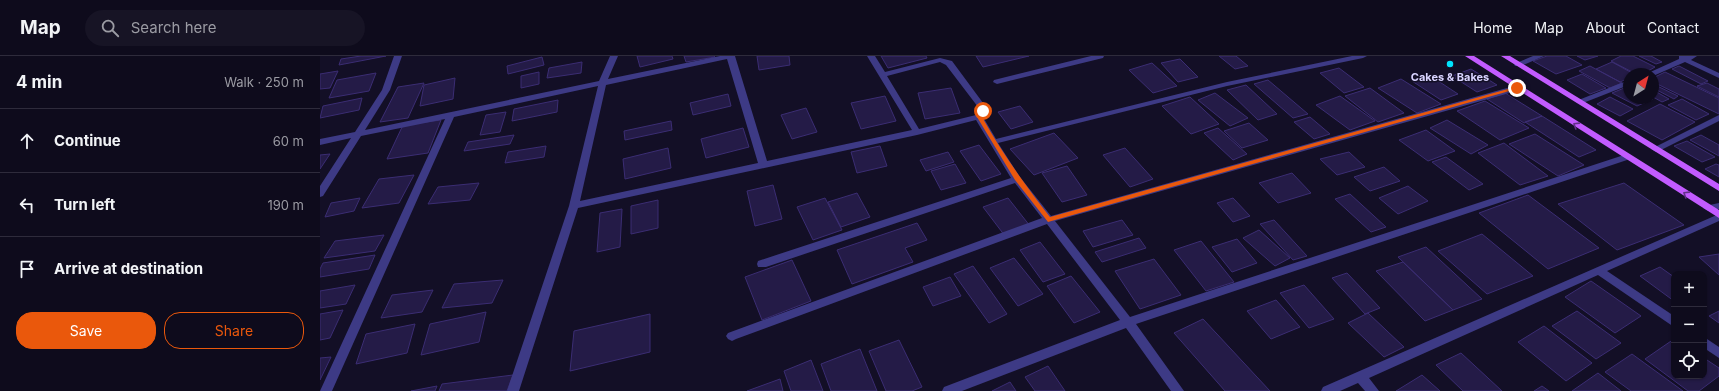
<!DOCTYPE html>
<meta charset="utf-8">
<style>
:root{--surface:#0e0b1c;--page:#171425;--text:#f1f3f6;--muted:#9b9ba3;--line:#2e2b3b;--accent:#ea580c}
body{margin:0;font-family:Inter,sans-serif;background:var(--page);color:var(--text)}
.controls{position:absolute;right:12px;bottom:12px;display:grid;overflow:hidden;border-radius:8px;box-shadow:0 1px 3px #0004}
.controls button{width:36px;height:36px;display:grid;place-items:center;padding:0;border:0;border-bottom:1px solid var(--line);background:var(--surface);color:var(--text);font:20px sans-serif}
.compass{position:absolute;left:1303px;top:12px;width:36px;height:36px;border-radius:50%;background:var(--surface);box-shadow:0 1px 3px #0004;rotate:36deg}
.stop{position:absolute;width:12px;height:12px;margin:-9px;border:3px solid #ea580c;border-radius:50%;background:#fff}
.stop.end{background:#ea580c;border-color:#fff;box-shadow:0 1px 4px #0008}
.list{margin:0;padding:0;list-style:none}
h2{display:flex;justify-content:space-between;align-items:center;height:52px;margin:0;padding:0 16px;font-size:17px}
h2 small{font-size:13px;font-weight:400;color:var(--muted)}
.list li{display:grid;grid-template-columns:26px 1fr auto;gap:12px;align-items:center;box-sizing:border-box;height:64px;padding:0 16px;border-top:1px solid var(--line)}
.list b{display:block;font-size:15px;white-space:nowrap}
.list em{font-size:13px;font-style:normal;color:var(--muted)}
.actions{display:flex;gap:8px;padding:12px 16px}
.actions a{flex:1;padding:9px 0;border:1px solid var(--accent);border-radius:16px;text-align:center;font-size:14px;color:var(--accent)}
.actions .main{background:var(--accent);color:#fff}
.icon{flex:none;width:22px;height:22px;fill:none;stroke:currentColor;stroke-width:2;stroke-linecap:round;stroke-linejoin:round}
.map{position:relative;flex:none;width:1399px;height:335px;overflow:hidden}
header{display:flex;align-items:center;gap:24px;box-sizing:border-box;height:56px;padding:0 20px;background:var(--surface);border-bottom:1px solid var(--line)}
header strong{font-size:19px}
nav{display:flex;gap:22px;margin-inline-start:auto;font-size:14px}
.search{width:280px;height:36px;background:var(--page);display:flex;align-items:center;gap:10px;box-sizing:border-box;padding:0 14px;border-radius:22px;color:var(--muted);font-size:15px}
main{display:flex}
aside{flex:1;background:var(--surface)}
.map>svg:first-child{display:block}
.building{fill:#241b47;stroke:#3b2d73}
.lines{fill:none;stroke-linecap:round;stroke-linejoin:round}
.minor{fill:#3d3a85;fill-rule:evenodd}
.major{fill:#c25bff;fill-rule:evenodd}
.oneway{stroke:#623188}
.route{fill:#ea580c}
.poi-dot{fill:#00e5ff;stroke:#130f26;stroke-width:1.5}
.labels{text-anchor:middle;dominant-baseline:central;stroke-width:3;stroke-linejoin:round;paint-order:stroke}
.far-poi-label{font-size:11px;font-weight:bold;fill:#d9d4ff;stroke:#130f26}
</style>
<header>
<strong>Map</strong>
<div class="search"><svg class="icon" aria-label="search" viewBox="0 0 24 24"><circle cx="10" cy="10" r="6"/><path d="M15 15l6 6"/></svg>Search here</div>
<nav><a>Home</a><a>Map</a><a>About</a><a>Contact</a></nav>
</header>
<main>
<aside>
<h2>4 min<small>Walk · 250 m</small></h2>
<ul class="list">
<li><svg class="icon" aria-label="ahead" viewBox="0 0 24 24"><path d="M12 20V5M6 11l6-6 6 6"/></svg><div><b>Continue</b></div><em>60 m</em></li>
<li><svg class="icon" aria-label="left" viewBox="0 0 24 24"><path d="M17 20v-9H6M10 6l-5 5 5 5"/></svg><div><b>Turn left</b></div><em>190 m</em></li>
<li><svg class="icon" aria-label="arrive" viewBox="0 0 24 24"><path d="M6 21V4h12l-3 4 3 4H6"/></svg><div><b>Arrive at destination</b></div></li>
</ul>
<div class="actions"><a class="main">Save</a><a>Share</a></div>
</aside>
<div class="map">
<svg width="1399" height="335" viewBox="0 0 1399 335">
<rect width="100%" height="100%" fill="#130f26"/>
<!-- building -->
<path class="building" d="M41 0H66L19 9 21 3Z
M317 0H352L353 3 320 11Z
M364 0H394L395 1 366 6Z
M437 0H469L470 9 439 14Z
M561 0H606L607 2 568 12Z
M656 0H709L663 11Z
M899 0H916L928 10 915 13Z
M1227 0H1246L1262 9 1236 18 1213 5Z
M1257 0H1278L1265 4Z
M1301 0H1313L1335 11 1323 18H1316L1291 5Z
M1319 0H1331L1342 6 1336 8Z
M222 1 224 9 188 18 187 10Z
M860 3 878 21 858 26 841 7Z
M262 6 261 17 227 22 229 12Z
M1292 6 1314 18H1309V22L1300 26 1276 13Z
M832 7 857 30 833 37 809 14Z
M1270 10 1302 27 1290 32 1259 15Z
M1359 10 1388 25 1381 28 1352 13Z
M1019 12 1044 31 1024 37 1000 17Z
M1151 13 1177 29 1157 36 1132 20Z
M18 15 10 32 0 33V18Z
M219 16V28L201 32V20Z
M1345 16 1399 42V58L1333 26V22Z
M56 17 49 35 9 42 17 24Z
M1262 18 1286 32 1270 38 1247 24Z
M1109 19 1138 38 1121 44 1092 25Z
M135 22 133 43 100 50 104 29Z
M1081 23 1121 48 1097 57 1058 32Z
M948 24 988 58 973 62 934 28Z
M104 27 88 62 60 66 78 31Z
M1387 27 1399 33V41L1377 30Z
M1333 28 1358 40 1354 43 1333 32Z
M926 29 957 58 938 64 907 34Z
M1309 30V42L1333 43 1317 50 1292 37Z
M631 32 640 57 605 63 598 37Z
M1050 32 1084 57 1058 66 1025 40Z
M1333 34 1349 43 1342 46 1333 41Z
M895 37 928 62 910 70 878 44Z
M1185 37 1222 60 1204 67 1167 43Z
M408 38 411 50 373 59 370 47Z
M565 40 576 65 541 73 531 47Z
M1020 40 1055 65 1030 74 996 49Z
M870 41 899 68 871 78 842 50Z
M1290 41 1313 53 1300 60 1277 48Z
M42 42 39 54 0 62 3 50Z
M1362 43 1389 58 1376 64 1348 49Z
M238 44 237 56 192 65 194 53Z
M1165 45 1209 72 1180 84 1137 55Z
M1340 48 1375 66 1342 84 1307 65Z
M700 50 713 66 691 73 678 56Z
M486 52 497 76 472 83 461 59Z
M186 56 180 76 160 79 166 59Z
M1222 60 1276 94 1259 101 1205 66Z
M990 61 1010 78 994 83 974 66Z
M121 64 108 97 67 103 83 69Z
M1127 64 1168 89 1151 98 1110 72Z
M351 65 352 74 305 84 304 75Z
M929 67 948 84 922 92 904 75Z
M423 72 429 91 386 102 381 83Z
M898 72 927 98 913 104 884 77Z
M1106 74 1135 95 1108 105 1079 84Z
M734 77 758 102 714 119 690 93Z
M1215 78 1264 109 1238 120 1189 88Z
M194 79 190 88 144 95 148 86Z
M1381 79 1399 89V100L1370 84Z
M1367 85 1395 101 1382 106 1354 90Z
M1184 87 1228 120 1200 129 1158 97Z
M659 89 681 118 661 125 640 95Z
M226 90 224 101 185 107 188 96Z
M560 90 567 110 537 117 531 96Z
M348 92 351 112 305 123 303 103Z
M805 92 833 123 810 131 783 99Z
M628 96 634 106 606 115 600 104Z
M1029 96 1045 111 1017 119 1000 103Z
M10 98 0 113V99Z
M1126 101 1163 128 1149 134 1112 106Z
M635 108 646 127 621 134 611 115Z
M1396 108 1399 109V121L1385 113Z
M747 110 767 139 742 146 722 117Z
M1064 111 1080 125 1050 135 1034 121Z
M972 117 991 137 958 147 939 127Z
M94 119 79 147 42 152 59 123Z
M159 127 150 144 108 148 118 131Z
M1304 127 1364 169 1297 194 1238 148Z
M453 129 462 163 435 170 427 135Z
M1088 130 1108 145 1078 158 1059 142Z
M537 137 550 161 521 171 508 146Z
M1030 138 1066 171 1051 176 1015 143Z
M1208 139 1279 192 1228 213 1159 157Z
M40 142 34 155 5 161 11 147Z
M505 142 522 174 493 184 477 151Z
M688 142 710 170 685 180 663 151Z
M913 142 930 160 913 166 897 147Z
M338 144V172L311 178V150Z
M302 153 300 191 277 196 280 157Z
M802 164 813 179 773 191 763 175Z
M954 164 987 200 973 204 940 168Z
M597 167 607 184 585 192 593 206 532 228 517 194Z
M939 174 970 202 955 210 923 182Z
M1162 178 1213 220 1167 238 1118 195Z
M64 179 55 195 4 202 15 185Z
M819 182 826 192 782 206 775 196Z
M917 183 937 207 912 216 892 191Z
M881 185 914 226 886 235 854 194Z
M720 186 745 218 723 226 700 194Z
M1106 191 1162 243 1133 254 1078 201Z
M1399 198V219L1379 201Z
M55 199 49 213 0 221V213L3 207Z
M694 202 723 238 698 250 670 212Z
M834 203 861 239 820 253 795 215Z
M472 204 491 245 442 264 425 221Z
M1083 206 1133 254 1105 265 1056 215Z
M653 210 687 258 669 267 634 218Z
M1340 211 1354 221V245L1320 220Z
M1027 217 1060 252 1045 258 1012 222Z
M751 220 780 256 754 267 727 230Z
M630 221 641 240 613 250 603 231Z
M183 224 172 247 122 252 134 228Z
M1271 225 1321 260 1295 277 1245 241Z
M35 229 26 248 0 252V235Z
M984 229 1014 263 989 272 960 237Z
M113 234 102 256 61 262 72 239Z
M956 244 980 271 951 283 927 255Z
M23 254 10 282 0 284V258Z
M1257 255 1301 287 1276 303 1232 270Z
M1399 255V267L1389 260Z
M166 256 159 286 101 299 110 268Z
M1048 257 1084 291 1064 301 1028 267Z
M330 258V296L250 315 254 275Z
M883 263 950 335H905L854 277Z
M95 268 87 297 36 308 46 278Z
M1224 270 1272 307 1246 325 1198 286Z
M1354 283V320H1384V302L1399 312V320L1379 335H1368L1325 303Z
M579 284 602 331 592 335H566L549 295Z
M540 293 557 335H511L501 308Z
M1141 297 1182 335H1143L1116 309Z
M1312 298 1363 335H1311L1285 316Z
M11 301 0 324V302Z
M491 304 503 335H471L464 315Z
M728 310 745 335H715L705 321Z
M1278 317 1301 335H1252Z
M193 319 187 335H119L122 328Z
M1102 319 1120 335H1076Z
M460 323 463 335H427Z
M690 326 696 335H672Z
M117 330 115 335H91Z
M1222 330 1229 335H1214Z"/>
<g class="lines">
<!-- minor -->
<path class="minor" d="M74 0H82L70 34 45 74 279 25 290 0H298L288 23 400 0H415L447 105 592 74 547 0H555L565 16 620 2 632 5 666 51 667 55 663 61 676 83 907 26 1032 0H1047L1043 2 907 30 678 87 700 121 731 160 1194 30H1200L1201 32 1200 34 735 165 810 261 1304 99 1307 98 1312 101 1310 103 816 268 864 335H851L806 272 642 335H622L624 331 800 264 727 168 416 283 412 285 408 283 406 280 408 277 722 162 695 127 446 211H438L437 208 438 205 691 122 656 64 597 79 258 152 199 335H187L249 150 278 30 134 61 12 335H0L125 63 41 80 3 140 0 141V130L31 82 0 89V83L35 76 62 34ZM407 3 438 107 260 145 286 29ZM620 6 626 9 658 51 659 55 656 59 599 73 567 20Z
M771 0H784L783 2 677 28 673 26 674 24Z
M1213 0H1224L1201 10H1195L1194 8Z
M1359 0H1377L1371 4 1399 17V22L1365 6 1333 20V18H1326L1359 3Z
M1309 24V29L1263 47H1257L1256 45Z
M1399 59V65L1339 95 1336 96 1331 93Z
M1399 147V153L1388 155 1383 152 1385 150Z
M1399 158V165L1287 215 1354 260V271L1278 219 1049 322 1059 335H1045L1038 327 1020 335H1001L1003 331Z
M1384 281 1399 291V302L1384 292Z"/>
<!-- major -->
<path class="major" d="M1145 0H1154L1399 154V162Z
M1181 0H1190L1399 128V135Z"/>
</g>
<!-- one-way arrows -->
<defs><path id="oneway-chevron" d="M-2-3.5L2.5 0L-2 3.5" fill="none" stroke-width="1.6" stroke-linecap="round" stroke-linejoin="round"/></defs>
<g class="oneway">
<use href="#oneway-chevron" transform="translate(1256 69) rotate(-148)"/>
<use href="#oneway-chevron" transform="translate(1366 138) rotate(-148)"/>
</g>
<!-- route -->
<path class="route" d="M1195 31 1200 32 728 166 695 124 657 61 661 54H665L662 61C682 97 705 129 730 161Z"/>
<!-- markers -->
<circle class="poi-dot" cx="1130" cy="8" r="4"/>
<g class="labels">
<!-- far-poi labels -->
<g class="far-poi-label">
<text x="1130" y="21">Cakes &amp; Bakes</text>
</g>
</g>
</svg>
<div class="controls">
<button>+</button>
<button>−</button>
<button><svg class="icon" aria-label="locate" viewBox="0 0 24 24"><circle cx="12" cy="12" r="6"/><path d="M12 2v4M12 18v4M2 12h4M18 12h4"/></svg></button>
</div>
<svg class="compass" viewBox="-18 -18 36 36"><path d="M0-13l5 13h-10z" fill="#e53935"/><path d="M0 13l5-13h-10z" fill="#9b9ba3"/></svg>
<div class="stop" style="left:663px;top:55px"></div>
<div class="stop end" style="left:1197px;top:32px"></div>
</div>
</main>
